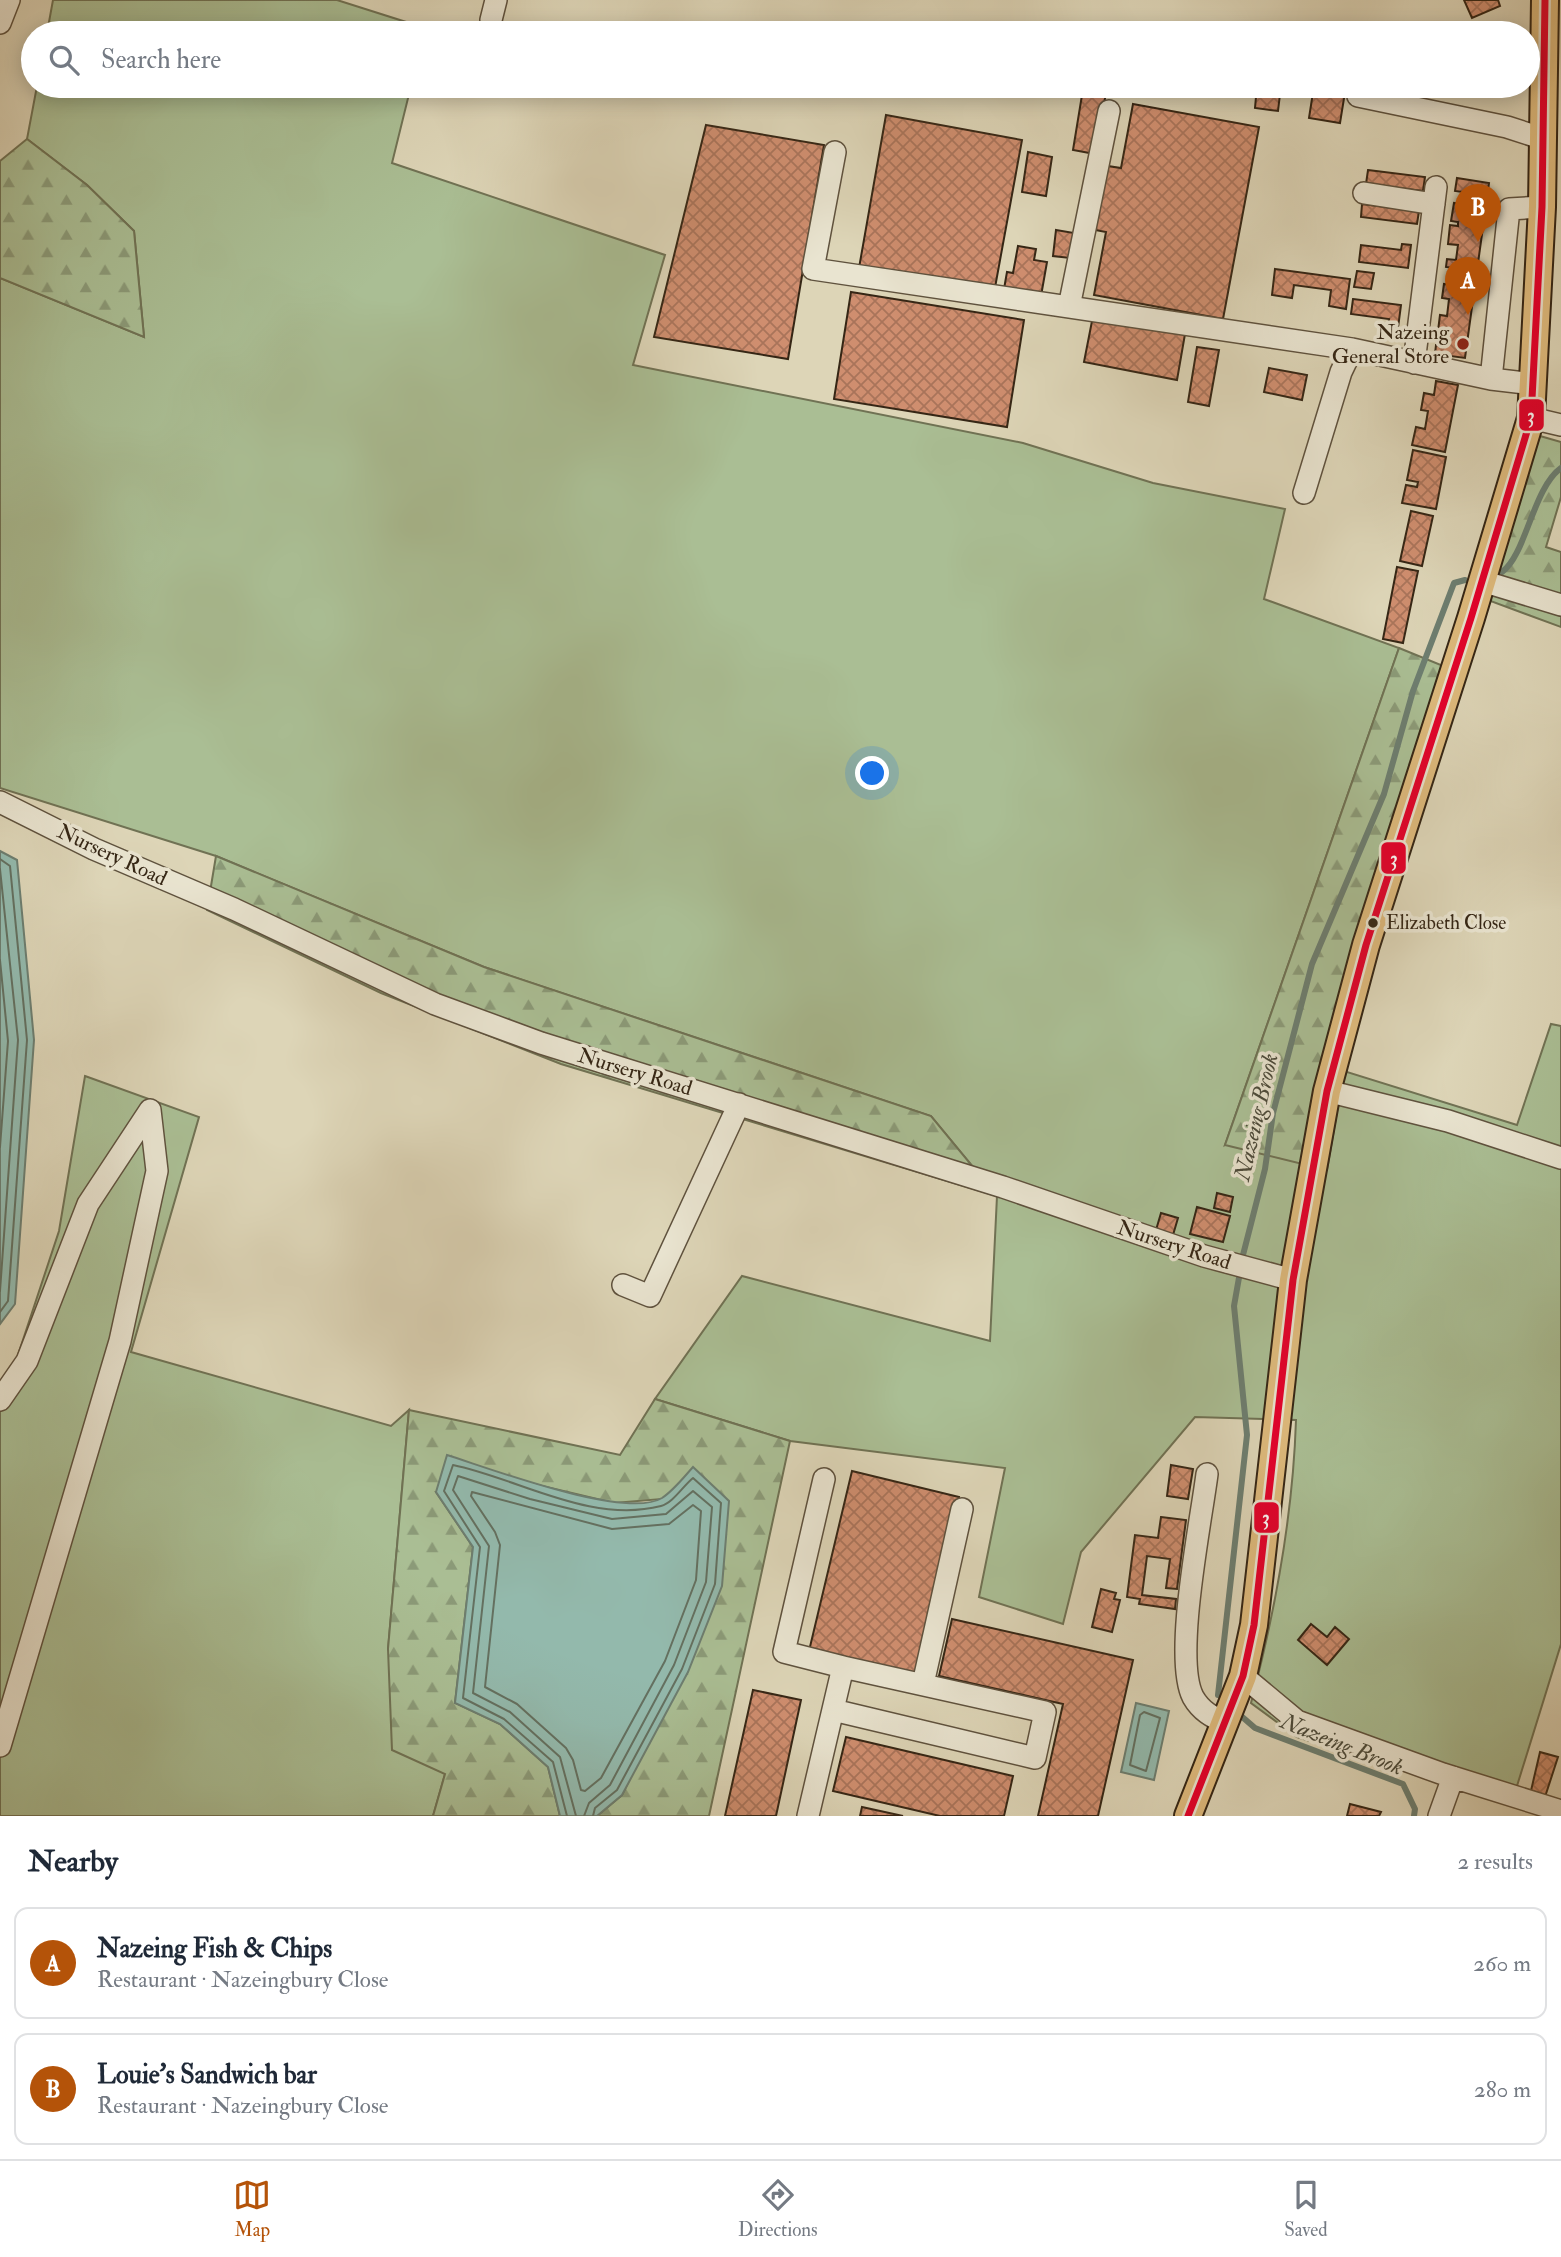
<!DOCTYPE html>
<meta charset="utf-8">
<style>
:root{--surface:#fff;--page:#f2f2f3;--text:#1f2937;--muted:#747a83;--line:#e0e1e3;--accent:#b45309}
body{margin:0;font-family:"IM FELL Double Pica",serif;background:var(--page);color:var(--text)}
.you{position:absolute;left:873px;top:774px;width:24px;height:24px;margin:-18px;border:5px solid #fff;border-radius:50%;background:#1a73e8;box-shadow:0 0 0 10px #1a73e833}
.badge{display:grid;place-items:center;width:46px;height:46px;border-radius:50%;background:var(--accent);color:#fff;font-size:23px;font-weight:700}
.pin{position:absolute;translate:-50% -58px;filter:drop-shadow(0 2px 4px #0008)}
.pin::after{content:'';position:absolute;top:37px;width:24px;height:21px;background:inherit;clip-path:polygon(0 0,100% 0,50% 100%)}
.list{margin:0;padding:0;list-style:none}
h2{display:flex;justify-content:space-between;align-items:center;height:91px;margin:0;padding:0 28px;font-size:30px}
h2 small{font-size:23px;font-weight:400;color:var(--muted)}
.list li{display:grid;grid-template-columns:46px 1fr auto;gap:21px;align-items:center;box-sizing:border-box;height:112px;margin:0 14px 14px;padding:0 14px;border:2px solid var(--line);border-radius:14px}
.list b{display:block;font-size:26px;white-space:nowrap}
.list p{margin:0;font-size:23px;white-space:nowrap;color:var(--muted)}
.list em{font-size:23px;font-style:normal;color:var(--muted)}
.icon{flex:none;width:38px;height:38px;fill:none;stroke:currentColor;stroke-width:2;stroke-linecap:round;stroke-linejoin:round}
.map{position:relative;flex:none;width:1561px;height:1816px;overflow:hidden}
.search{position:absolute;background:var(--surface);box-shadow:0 4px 18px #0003;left:21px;right:21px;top:21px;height:77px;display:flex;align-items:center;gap:18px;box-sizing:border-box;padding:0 24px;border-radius:38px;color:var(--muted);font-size:26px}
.sheet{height:343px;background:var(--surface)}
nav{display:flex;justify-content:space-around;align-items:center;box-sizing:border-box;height:98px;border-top:2px solid var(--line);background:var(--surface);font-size:19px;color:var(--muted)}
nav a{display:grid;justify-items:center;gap:4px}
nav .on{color:var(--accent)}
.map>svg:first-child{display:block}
.grass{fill:#aabe94;stroke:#707254;stroke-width:2}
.forest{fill:url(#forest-firs);stroke:#707254;stroke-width:2}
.water{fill:#93b9ac;stroke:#6d7e70;stroke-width:2}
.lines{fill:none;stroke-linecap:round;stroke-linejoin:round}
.shore{stroke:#647060;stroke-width:2}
.stream{stroke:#6d7e70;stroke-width:6}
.building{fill:url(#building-cross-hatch);stroke:#352615;stroke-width:2}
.minor-casing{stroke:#5f523e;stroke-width:24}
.major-casing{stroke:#352615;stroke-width:30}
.minor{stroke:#e9e4d0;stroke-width:21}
.major{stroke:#deba7c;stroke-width:26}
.bus-1-casing{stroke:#e9e4d0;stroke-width:12}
.bus-1{stroke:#e4002b;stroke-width:7}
.poi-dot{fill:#8f2418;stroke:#e9e4d0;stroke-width:2.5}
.bus-dot{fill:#352615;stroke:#e9e4d0;stroke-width:2.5}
.labels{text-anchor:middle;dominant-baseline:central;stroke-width:7;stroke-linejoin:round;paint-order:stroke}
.bus-label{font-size:19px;fill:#352615;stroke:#e9e4d0;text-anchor:start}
.poi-label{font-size:21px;fill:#352615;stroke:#e9e4d0;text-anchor:end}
.street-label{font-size:21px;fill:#352615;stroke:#e9e4d0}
.water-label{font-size:23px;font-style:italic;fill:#4c4b3b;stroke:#e9e4d0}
.line-badge{stroke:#e9e4d0;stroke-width:2.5}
.badge-label{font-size:19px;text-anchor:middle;font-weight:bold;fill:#fff}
</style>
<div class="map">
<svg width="1561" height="1816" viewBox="0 0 1561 1816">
<defs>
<pattern id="forest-firs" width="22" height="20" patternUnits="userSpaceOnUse" patternTransform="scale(1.75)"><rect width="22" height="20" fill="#aabe94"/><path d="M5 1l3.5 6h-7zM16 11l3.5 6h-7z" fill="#8b9a78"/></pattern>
<pattern id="building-cross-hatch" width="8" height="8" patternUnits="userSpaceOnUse" patternTransform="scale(1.75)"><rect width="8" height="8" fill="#cf8e6f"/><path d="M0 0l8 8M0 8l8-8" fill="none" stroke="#a9745a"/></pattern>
</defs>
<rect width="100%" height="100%" fill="#ddd5b7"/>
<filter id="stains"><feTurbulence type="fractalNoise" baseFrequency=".00286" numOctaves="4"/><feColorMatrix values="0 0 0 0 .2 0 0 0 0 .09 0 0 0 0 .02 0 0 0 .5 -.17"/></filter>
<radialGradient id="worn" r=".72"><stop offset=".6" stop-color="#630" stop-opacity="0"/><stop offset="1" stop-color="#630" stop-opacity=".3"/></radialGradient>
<!-- grass -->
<path class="grass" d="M53 0H337L425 28 423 33H47Z
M37 86H411L392 163 665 255 633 365 1023 443 1153 483 1285 509 1264 599 1399 648 1225 1145 1344 1071 1517 1125 1551 1024 1561 1026V1644L1512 1802 1297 1737 1251 1703C1275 1612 1293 1514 1296 1420L1195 1417 1081 1552 1063 1624 979 1597 1005 1468 790 1441 655 1399 742 1276 990 1341 997 1196 931 1116 484 967 216 856 0 788V278L144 337 134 231 87 185 27 139Z
M85 1076 199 1117 131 1352 391 1426 409 1410 388 1649 445 1774 433 1816H0V1385L14 1367 59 1231Z"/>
<!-- forest -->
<path class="forest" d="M27 139 87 185 134 231 144 337 0 278V161Z
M1540 436 1561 442V497L1546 547 1561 552V627L1485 599Z
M1399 648 1463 674 1406 843 1344 1071 1327 1170 1225 1145Z
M216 856 484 967 931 1116 997 1196 561 1064 381 993 207 910Z
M655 1399 790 1441 709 1816H597L622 1795 648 1741 661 1499 614 1503 534 1484 436 1492 473 1547 455 1703 500 1724 548 1767 560 1816H433L445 1774 392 1750 388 1649 409 1410 620 1455Z"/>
<!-- water -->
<path class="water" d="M0 851 17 860 34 1040 15 1304 0 1324Z
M447 1455C489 1468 625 1520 662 1498 673 1491 684 1477 693 1467L729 1501 722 1586 688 1672 622 1795 597 1816H560L548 1767 500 1724 455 1703 473 1547 436 1492Z
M1136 1703 1169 1711 1154 1780 1121 1772Z"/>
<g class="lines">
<!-- shore -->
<path class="shore" d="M0 859 10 866 27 1040 8 1301 0 1312
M0 869 18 1040 0 1291
M0 960 8 1041 0 1147
M472 1492 612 1529 669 1524 693 1505 701 1511 696 1580 665 1661 601 1778 585 1791 581 1790 573 1760 566 1748 517 1704 485 1687 500 1545 495 1532 471 1496Z
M1144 1712 1160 1718 1146 1771 1130 1765 1140 1715Z
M567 1816 553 1762 504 1719 463 1698 480 1547 444 1491 453 1465C520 1479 590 1524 661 1506 673 1503 683 1486 693 1478L721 1503 715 1584 682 1669 617 1790 595 1808 593 1816
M576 1816 560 1757 510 1712 473 1693 489 1546 453 1490 458 1476 530 1499 612 1519 666 1514 693 1491 712 1507 706 1582 674 1665 610 1785 589 1803 584 1816"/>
<!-- stream -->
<path class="stream" d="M1502 572C1526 555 1533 488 1561 468
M1218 1695 1247 1435 1234 1306 1243 1255 1265 1169 1273 1113 1312 964 1384 794 1413 691 1454 583 1465 580
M1240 1715 1255 1728 1403 1784 1415 1809 1414 1816"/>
</g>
<!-- building -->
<path class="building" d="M1464 0H1498L1500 6 1472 18Z
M1444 26 1484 33H1443Z
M1257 86H1281L1278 111 1255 108Z
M1314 86H1346L1340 123 1309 118Z
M1083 89 1106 93 1095 154 1073 150Z
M1133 104 1259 127 1223 319 1094 295 1106 232 1090 229 1101 165 1121 168Z
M886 115 1022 140 994 293 859 268Z
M706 125 824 145 788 359 654 337Z
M1028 152 1052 157 1046 196 1022 192Z
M1368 170 1425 177 1423 191 1366 184Z
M1457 178 1489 183 1465 358 1435 354 1436 345 1444 346 1446 332 1438 331 1440 315 1447 316 1449 299 1442 298 1444 284 1451 285 1454 268 1446 267 1447 259 1456 260 1458 245 1448 244 1450 225 1458 226V222L1451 221 1454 203 1461 204 1463 192 1455 191Z
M1362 204 1419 211 1417 224 1361 217Z
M1056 230 1074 233 1070 258 1053 256Z
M1402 244 1411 245 1408 268 1359 262 1361 245 1401 250Z
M1018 246 1036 249 1034 260 1047 262 1041 296 1004 289 1007 272 1013 273Z
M1275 269 1350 279 1346 309 1329 306 1331 290 1294 285 1292 298 1272 295Z
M1357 271 1374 273 1371 289 1354 287Z
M851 292 1024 320 1007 427 834 399Z
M1353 299 1401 305 1398 328 1388 327 1389 319 1351 314Z
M1093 316 1185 334 1177 380 1084 362Z
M1197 347 1219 350 1209 406 1188 402Z
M1269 368 1307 375 1302 400 1264 392Z
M1436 381 1458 385 1445 452 1412 445 1416 427 1425 429 1428 411 1421 410 1424 393 1434 395Z
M1413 450 1446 457 1436 509 1402 503 1406 485 1417 487 1418 482 1407 480Z
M1411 511 1433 516 1422 566 1400 561Z
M1397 567 1418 571 1403 643 1383 639Z
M1217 1193 1233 1197 1230 1212 1214 1208Z
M1197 1207 1230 1216 1223 1242 1190 1234Z
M1161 1213 1178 1218 1173 1235 1156 1230Z
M1171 1465 1193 1469 1188 1499 1167 1496Z
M852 1471 959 1497 916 1677 809 1651Z
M1161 1517 1186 1520 1177 1589 1166 1588 1170 1559 1147 1556 1142 1595 1176 1599 1175 1609 1139 1604 1140 1599 1127 1597 1135 1535 1158 1538Z
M1101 1589 1116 1593 1114 1599 1120 1600 1112 1632 1092 1627Z
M952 1619 1133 1660 1098 1816H1038L1063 1704 939 1676Z
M1311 1624 1327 1637 1335 1627 1349 1639 1327 1665 1298 1640Z
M753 1690 801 1700 776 1816H725Z
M846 1737 1013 1776 1004 1816H940L833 1791Z
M1540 1752 1558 1757 1544 1800 1530 1795Z
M1350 1804 1381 1812 1379 1816H1347Z
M862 1807 903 1816H860Z"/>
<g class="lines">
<defs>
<path id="minor" d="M491 20 496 0
M0 23 9 0
M1358 96 1507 127 1544 139
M835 152 813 269 1352 349 1491 379 1533 384
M1364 193 1434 204
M1069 307 1109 111
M1414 363 1436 187
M1491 379 1509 209 1542 207
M1531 418 1561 425
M1304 493 1341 372 1352 349
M1482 581 1561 605
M0 802 94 849 234 909 435 1004 541 1043 1003 1187 1204 1256 1293 1280
M1327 1091 1448 1121 1561 1158
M623 1285 650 1296 739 1104
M0 1400 27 1361 88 1204 150 1110 157 1171 120 1341 0 1746
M1207 1474C1201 1522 1173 1658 1193 1697 1201 1711 1212 1717 1226 1723
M1243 1676 1297 1721 1443 1774 1561 1811
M923 1684 962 1509
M833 1710 1035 1758 1045 1712 843 1667
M808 1816 843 1667 784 1652 824 1479
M1439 1816 1453 1777"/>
<path id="major" d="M1188 1816 1243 1676 1254 1625 1293 1280 1327 1091 1366 945 1471 618 1531 418 1542 207 1545 0"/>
</defs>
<!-- minor casing -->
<use href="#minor" class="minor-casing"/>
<!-- major casing -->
<use href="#major" class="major-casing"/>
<!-- minor -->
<use href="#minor" class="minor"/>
<!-- major -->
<use href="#major" class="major"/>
<defs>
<path id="bus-1" d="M1188 1816 1243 1676 1254 1625 1293 1280 1327 1091 1366 945 1471 618 1531 418 1542 207 1545 0"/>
</defs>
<!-- bus-1 casing -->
<use href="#bus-1" class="bus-1-casing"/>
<!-- bus-1 -->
<use href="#bus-1" class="bus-1"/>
</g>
<!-- markers -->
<circle class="poi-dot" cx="1463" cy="344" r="7"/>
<circle class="bus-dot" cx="1373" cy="923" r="6"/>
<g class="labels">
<!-- bus labels -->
<g class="bus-label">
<text x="1386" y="923">Elizabeth Close</text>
</g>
<!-- poi labels -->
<g class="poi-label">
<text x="1449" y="332">Nazeing<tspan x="1449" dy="24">General Store</tspan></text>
</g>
<!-- street labels -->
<g class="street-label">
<text transform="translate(112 855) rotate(25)">Nursery Road</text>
<text transform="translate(635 1072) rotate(17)">Nursery Road</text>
<text transform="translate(1174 1245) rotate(18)">Nursery Road</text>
</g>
<!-- water labels -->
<g class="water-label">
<text transform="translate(1256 1117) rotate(-77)">Nazeing Brook</text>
<text transform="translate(1342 1744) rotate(22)">Nazeing Brook</text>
</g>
</g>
<g class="line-badge">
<rect x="1518" y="398" width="27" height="34" rx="7" fill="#e4002b"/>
<rect x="1380" y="841" width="27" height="34" rx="7" fill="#e4002b"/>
<rect x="1253" y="1501" width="27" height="33" rx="7" fill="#e4002b"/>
</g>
<g class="badge-label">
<text x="1531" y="422">3</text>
<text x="1394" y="865">3</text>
<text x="1266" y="1524">3</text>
</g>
<rect width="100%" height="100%" filter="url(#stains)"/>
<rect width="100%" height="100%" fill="url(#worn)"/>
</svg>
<div class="you"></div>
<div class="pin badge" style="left:1468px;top:315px">A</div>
<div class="pin badge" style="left:1478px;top:242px">B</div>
<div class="search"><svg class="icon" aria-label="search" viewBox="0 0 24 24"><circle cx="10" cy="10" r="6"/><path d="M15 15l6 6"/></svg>Search here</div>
</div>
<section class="sheet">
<h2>Nearby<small>2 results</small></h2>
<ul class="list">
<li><span class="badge">A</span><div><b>Nazeing Fish &amp; Chips</b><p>Restaurant · Nazeingbury Close</p></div><em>260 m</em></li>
<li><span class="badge">B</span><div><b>Louie’s Sandwich bar</b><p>Restaurant · Nazeingbury Close</p></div><em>280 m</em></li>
</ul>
</section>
<nav>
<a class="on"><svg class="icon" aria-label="map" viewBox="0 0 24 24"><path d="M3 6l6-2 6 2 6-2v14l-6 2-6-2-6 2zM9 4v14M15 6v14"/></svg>Map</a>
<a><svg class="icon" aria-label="directions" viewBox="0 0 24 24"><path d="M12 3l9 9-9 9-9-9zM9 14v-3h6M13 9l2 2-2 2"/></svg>Directions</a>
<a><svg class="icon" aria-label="saved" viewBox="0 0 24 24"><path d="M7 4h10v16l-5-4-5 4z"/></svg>Saved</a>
</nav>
